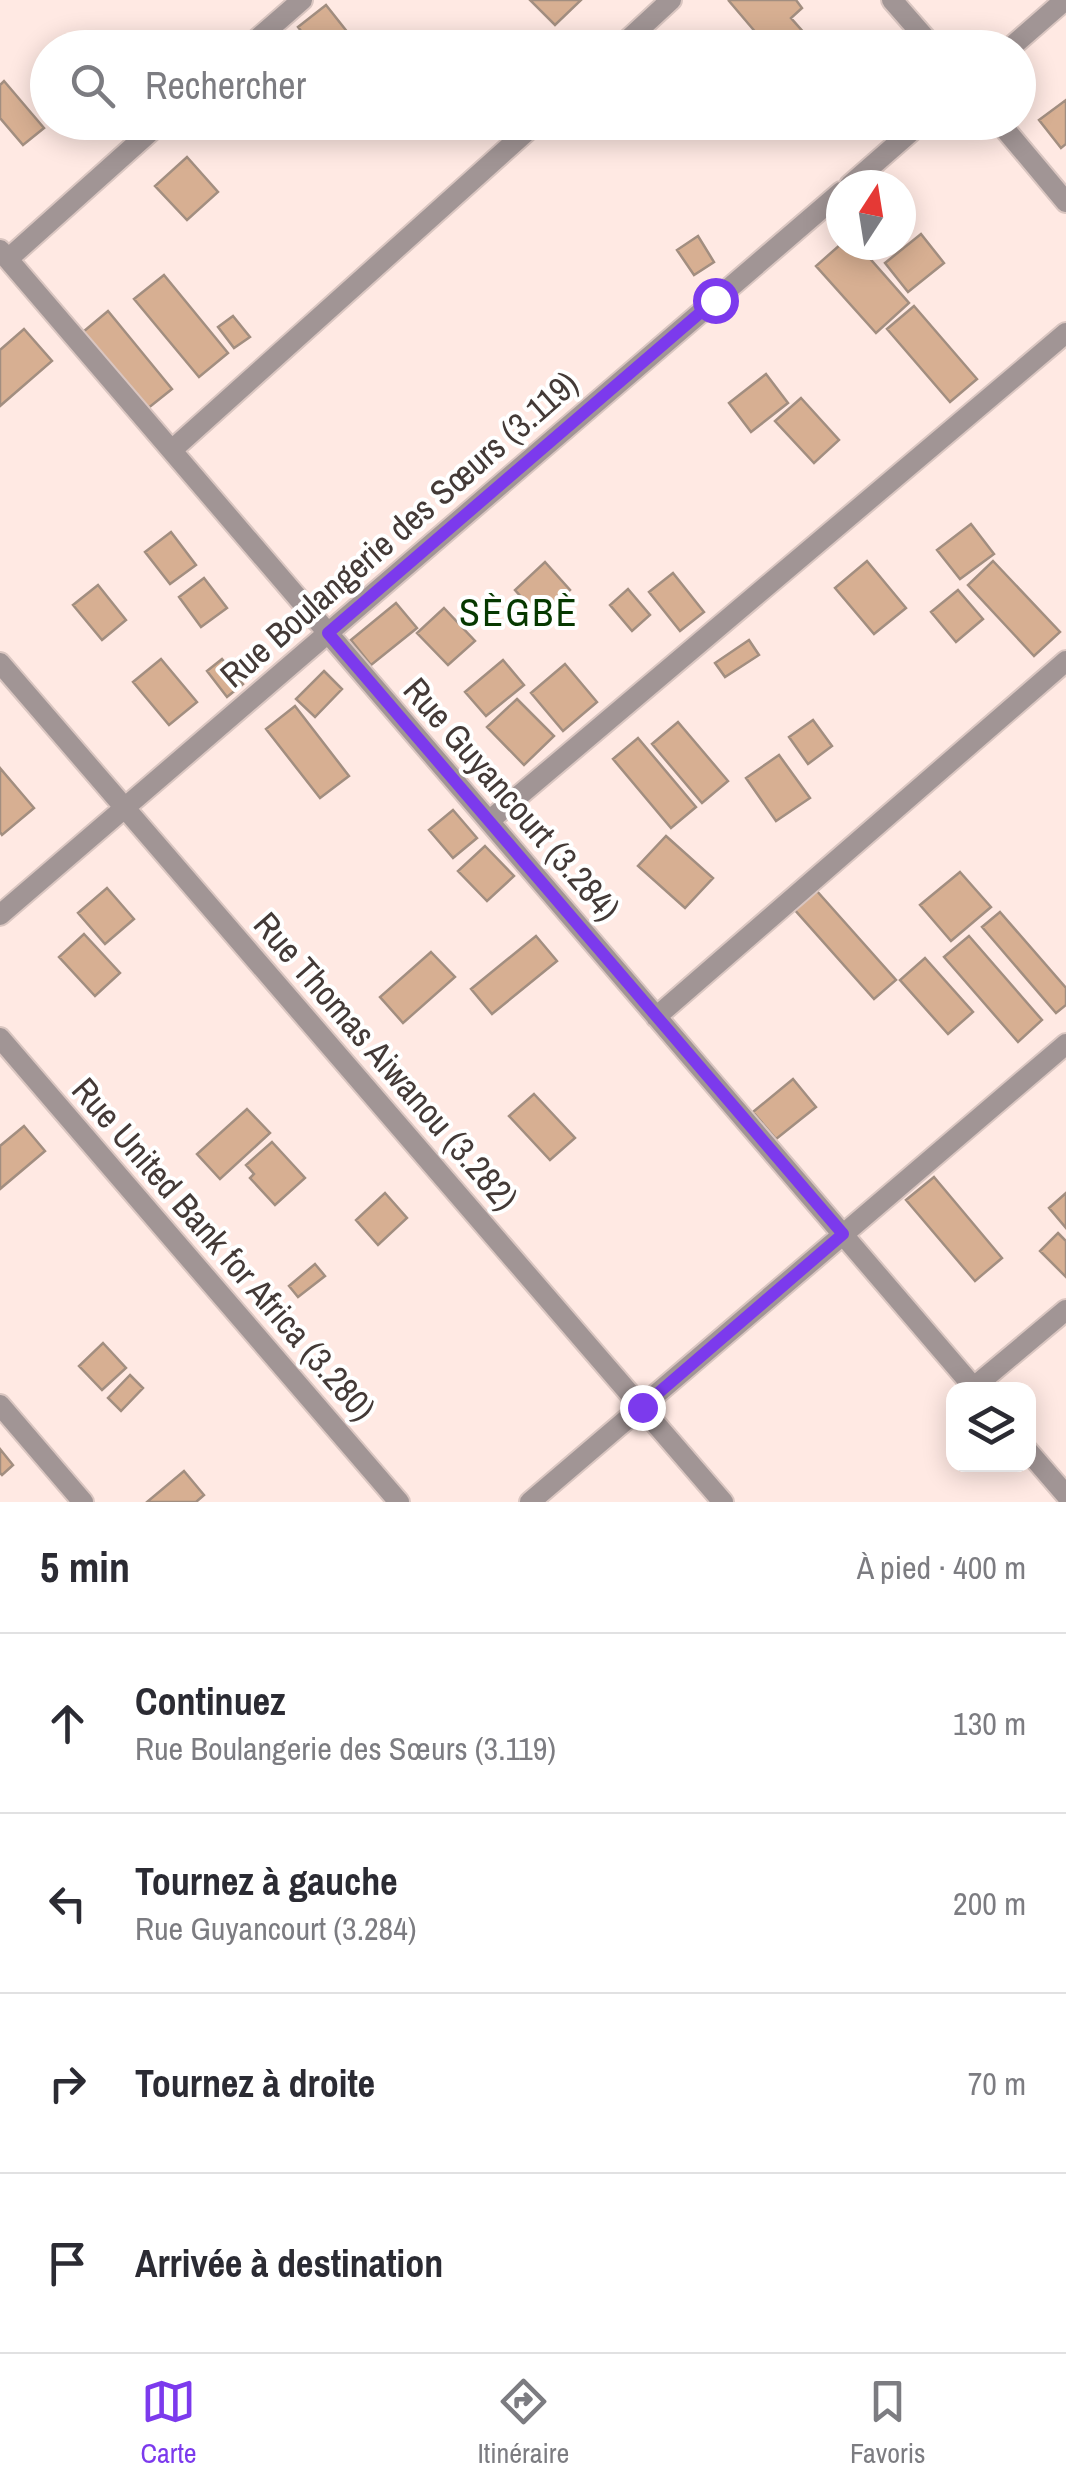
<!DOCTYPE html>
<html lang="fr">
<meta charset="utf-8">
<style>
:root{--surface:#fff;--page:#f2f2f3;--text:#2b2b33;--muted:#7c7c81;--line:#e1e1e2;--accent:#7c3aed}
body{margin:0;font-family:"Archivo Narrow",sans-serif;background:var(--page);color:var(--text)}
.controls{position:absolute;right:30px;bottom:30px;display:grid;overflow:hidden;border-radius:20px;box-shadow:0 5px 25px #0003}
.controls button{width:90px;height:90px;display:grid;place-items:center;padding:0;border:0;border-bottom:2px solid var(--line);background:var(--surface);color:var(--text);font:50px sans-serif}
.compass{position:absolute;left:826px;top:170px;width:90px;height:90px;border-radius:50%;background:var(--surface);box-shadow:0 5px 25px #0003;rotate:12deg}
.stop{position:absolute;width:30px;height:30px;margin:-22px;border:8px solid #7c3aed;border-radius:50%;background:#fff}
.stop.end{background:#7c3aed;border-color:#fff;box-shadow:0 2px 10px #0008}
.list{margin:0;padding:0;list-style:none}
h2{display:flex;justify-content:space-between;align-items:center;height:130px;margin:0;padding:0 40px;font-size:42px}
h2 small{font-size:32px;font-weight:400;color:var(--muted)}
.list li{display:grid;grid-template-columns:65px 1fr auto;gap:30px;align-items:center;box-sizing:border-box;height:180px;padding:0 40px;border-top:2px solid var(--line)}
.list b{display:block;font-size:38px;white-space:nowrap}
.list p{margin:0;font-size:32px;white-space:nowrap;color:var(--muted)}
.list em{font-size:32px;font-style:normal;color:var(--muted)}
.icon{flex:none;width:55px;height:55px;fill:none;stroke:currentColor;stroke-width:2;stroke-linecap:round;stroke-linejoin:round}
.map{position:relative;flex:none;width:1066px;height:1502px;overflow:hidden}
.search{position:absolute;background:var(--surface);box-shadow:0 5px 25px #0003;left:30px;right:30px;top:30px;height:110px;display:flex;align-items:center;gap:25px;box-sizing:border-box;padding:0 35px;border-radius:55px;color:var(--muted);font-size:38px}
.sheet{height:850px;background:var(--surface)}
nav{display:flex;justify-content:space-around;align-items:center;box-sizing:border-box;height:140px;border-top:2px solid var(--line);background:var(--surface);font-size:28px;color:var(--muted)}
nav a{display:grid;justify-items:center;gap:5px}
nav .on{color:var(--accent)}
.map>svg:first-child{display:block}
.building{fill:#d7af92;stroke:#a28e80;stroke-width:2.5}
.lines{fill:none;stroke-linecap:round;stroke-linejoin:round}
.minor-casing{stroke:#dac6c1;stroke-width:24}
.minor{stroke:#a19595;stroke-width:20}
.route{stroke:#7c3aed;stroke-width:12}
.labels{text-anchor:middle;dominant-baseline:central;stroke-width:8;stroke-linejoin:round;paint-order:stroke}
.street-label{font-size:35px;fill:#443a37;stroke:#fff}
.neighbourhood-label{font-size:38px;letter-spacing:2.5px;fill:#063800;stroke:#fff}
</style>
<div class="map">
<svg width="1066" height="1502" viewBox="0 0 1066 1502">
<rect width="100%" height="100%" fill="#ffe9e3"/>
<!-- building -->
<path class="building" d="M530 0H581L555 25Z
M731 0H796L802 8 791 18 805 34 789 48H783L781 45 778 48H769L729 1Z
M326 5 360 48H314L298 27Z
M4 81 44 128 23 145 0 118V85Z
M1066 100V144L1061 148 1039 120Z
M187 157 218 192 187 220 155 186Z
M921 234 944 263 908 292 885 263Z
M698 236 714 262 694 275 677 250Z
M841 244 858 245 909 303 876 333 816 266Z
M164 275 228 353 199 377 134 299Z
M914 306 977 379 950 402 887 329Z
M108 311 172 389 147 409 83 332Z
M233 316 250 337 234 348 218 327Z
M24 329 52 361 0 406V350Z
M766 374 788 403 751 432 729 403Z
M801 398 839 440 814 463 775 421Z
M971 524 994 554 960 579 937 550Z
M171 532 196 565 170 584 145 552Z
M867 561 906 608 874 634 835 588Z
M993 561 1060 632 1034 656 968 585Z
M545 562 570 590 540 618 515 590Z
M673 573 704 612 680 631 649 592Z
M204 578 227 608 201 627 179 597Z
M98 585 126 620 102 640 73 605Z
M628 589 650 615 632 631 610 605Z
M958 590 983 619 956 642 931 612Z
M396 603 417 628 371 665 351 640Z
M444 608 475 641 448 665 417 633Z
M749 640 759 655 725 677 715 663Z
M161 659 197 702 169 725 133 682Z
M222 659 243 684 227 697 207 671Z
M503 660 524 685 486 716 465 692Z
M565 664 597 702 563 731 531 693Z
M324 671 342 689 315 717 296 699Z
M517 699 554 736 524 765 487 727Z
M295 706 349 776 320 798 266 729Z
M813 720 832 746 808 764 789 737Z
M678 722 728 781 702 803 652 744Z
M638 738 696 807 671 828 613 759Z
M779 755 810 798 776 821 746 778Z
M0 768 34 808 2 835 0 832Z
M453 810 477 838 453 858 429 830Z
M666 836 713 878 685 908 638 866Z
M485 846 514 876 487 901 458 871Z
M960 872 991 907 951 941 920 905Z
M107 888 134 919 105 944 78 913Z
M816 890 896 980 874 999 794 909Z
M1000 912 1066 988V1005L1056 1013 982 927Z
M84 934 120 973 95 996 59 957Z
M536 936 557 961 492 1014 471 989Z
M969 936 1042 1020 1018 1042 944 957Z
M431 952 455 977 403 1023 380 997Z
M925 958 973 1012 948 1034 900 980Z
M793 1079 816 1107 776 1139 753 1112Z
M534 1094 575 1138 550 1160 509 1116Z
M247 1109 270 1133 220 1179 197 1154Z
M24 1126 45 1151 0 1189V1146Z
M272 1142 305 1178 275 1205 250 1178 254 1174 246 1165Z
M934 1177 1002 1258 975 1281 906 1200Z
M385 1193 407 1218 378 1245 356 1220Z
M1066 1193V1228L1049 1208Z
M1058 1233 1066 1241V1277L1040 1251Z
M315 1264 325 1276 298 1297 289 1286Z
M103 1343 126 1368 102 1390 79 1366Z
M130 1375 143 1388 121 1411 108 1398Z
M0 1449 13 1465 2 1475 0 1473Z
M184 1471 204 1495 196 1502H147Z"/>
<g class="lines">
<defs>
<path id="minor" d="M892 0 934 48
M247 48 302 0
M619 48 671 0
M1010 48 1065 0
M999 122 1066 202
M850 185 922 122
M0 250 976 1390
M8 259 161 122
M172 450 537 122
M0 663 723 1502
M489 821 1066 333
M0 915 841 192
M656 1017 1066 661
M0 1038 399 1502
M974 1387 1066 1310
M0 1405 83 1502
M1028 1451 1066 1495
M530 1502 1066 1044"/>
</defs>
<!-- minor casing -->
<use href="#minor" class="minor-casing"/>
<!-- minor -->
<use href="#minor" class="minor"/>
</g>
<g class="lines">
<!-- route -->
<path class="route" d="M642 1407 843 1234 328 633 715 300"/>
</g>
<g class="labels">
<!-- street labels -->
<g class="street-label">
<text transform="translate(399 529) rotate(-41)">Rue Boulangerie des Sœurs (3.119)</text>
<text transform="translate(512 799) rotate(49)">Rue Guyancourt (3.284)</text>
<text transform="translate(386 1061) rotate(49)">Rue Thomas Aiwanou (3.282)</text>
<text transform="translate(224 1249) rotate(49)">Rue United Bank for Africa (3.280)</text>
</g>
<!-- neighbourhood labels -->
<g class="neighbourhood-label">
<text x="519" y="612">SÈGBÈ</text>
</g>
</g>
</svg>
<div class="controls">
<button><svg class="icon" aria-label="layers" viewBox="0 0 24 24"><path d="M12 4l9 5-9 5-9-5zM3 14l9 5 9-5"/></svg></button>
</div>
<svg class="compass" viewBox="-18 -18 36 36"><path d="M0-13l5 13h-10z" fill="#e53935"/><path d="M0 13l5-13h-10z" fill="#7c7c81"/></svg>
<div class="stop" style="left:715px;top:300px"></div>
<div class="stop end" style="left:642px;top:1407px"></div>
<div class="search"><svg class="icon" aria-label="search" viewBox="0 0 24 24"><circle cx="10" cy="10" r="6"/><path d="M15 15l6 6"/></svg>Rechercher</div>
</div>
<section class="sheet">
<h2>5 min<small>À pied · 400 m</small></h2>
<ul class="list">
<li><svg class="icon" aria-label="ahead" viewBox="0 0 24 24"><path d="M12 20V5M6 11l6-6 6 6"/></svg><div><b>Continuez</b><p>Rue Boulangerie des Sœurs (3.119)</p></div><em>130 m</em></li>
<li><svg class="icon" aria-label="left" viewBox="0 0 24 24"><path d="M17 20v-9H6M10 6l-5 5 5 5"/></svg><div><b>Tournez à gauche</b><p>Rue Guyancourt (3.284)</p></div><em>200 m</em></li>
<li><svg class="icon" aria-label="right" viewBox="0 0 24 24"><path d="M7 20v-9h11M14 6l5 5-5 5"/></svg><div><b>Tournez à droite</b></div><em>70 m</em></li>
<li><svg class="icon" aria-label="arrive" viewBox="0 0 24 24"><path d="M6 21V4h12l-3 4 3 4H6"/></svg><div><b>Arrivée à destination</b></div></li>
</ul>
</section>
<nav>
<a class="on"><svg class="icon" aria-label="map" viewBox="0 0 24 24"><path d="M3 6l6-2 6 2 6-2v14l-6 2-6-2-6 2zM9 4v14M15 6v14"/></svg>Carte</a>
<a><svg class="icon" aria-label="directions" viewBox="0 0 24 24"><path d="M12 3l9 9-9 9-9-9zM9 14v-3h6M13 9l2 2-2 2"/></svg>Itinéraire</a>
<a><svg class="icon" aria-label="saved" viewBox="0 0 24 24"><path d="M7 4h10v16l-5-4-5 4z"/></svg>Favoris</a>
</nav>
